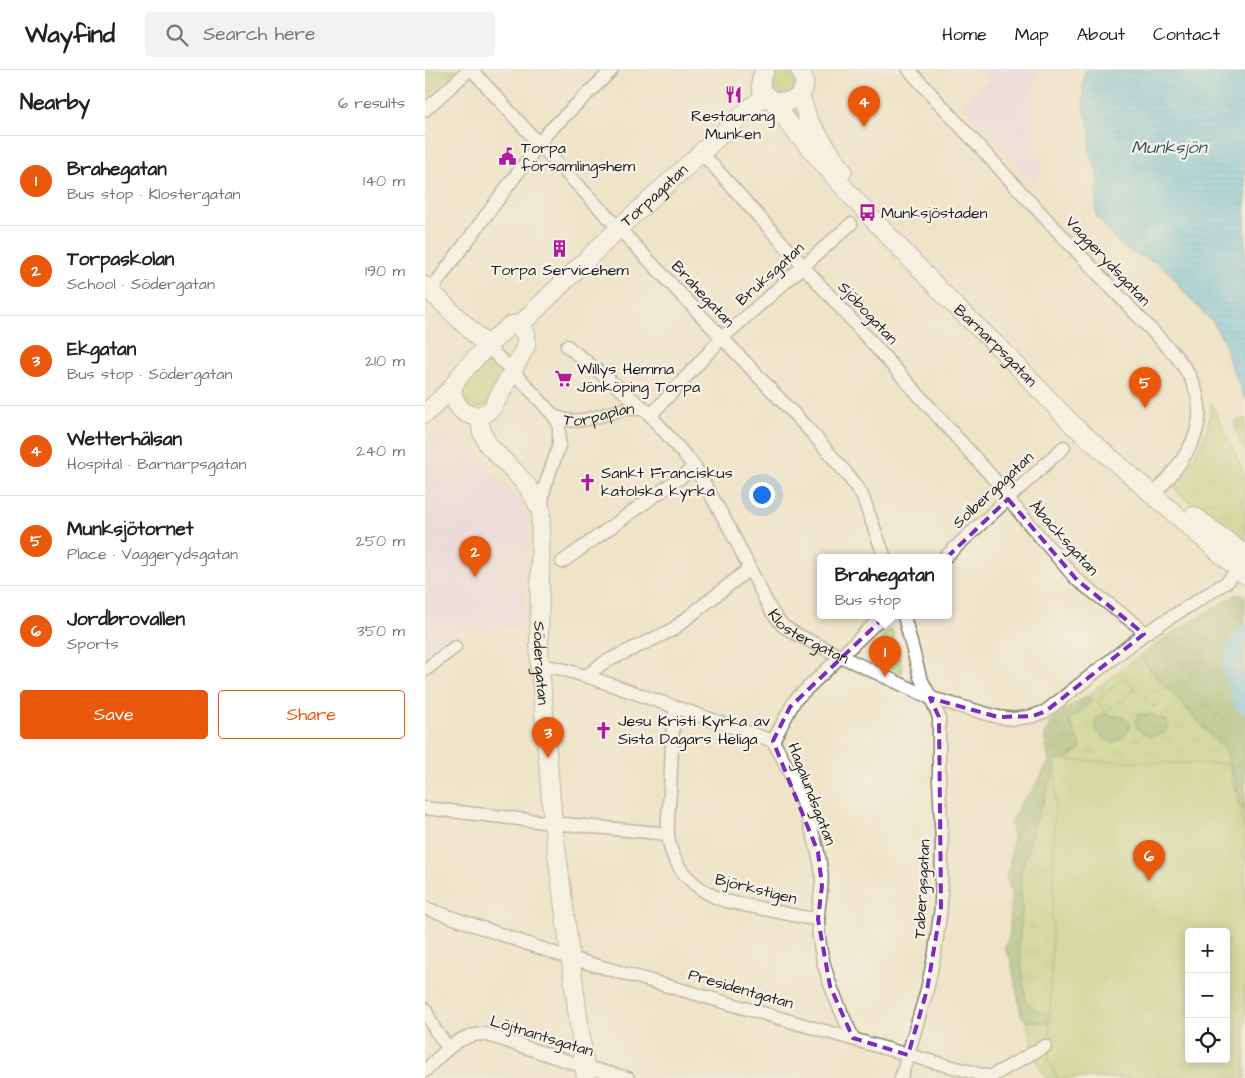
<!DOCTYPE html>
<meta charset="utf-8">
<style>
:root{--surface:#fff;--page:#f2f2f2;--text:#202124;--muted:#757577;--line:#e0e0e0;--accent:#ea580c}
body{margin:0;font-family:"Architects Daughter",sans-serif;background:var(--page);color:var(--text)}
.controls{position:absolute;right:15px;bottom:15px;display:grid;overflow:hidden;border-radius:5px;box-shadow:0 2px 12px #0003}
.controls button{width:45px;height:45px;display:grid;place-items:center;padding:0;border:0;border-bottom:1px solid var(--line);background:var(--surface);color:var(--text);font:25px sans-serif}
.you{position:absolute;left:336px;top:424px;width:18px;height:18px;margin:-12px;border:4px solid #fff;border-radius:50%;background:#1a73e8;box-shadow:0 0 0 8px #1a73e833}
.badge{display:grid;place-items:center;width:32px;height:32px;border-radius:50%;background:var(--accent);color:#fff;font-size:16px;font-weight:700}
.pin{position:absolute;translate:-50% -41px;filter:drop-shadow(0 1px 2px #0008)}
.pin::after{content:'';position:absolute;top:26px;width:18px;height:15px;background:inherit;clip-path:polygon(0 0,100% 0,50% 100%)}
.popup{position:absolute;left:392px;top:484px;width:135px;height:65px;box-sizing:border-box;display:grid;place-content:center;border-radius:5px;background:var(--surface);filter:drop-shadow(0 1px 4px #0005);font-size:16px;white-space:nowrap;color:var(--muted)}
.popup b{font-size:19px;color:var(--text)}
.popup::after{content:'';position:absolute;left:50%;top:100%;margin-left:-10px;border:10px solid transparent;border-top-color:var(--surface)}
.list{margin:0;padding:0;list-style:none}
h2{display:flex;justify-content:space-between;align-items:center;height:65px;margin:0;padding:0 20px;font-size:21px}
h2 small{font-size:16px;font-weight:400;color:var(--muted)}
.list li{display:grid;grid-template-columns:32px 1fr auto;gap:15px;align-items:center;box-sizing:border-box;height:90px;padding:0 20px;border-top:1px solid var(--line)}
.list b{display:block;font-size:19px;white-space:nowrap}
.list p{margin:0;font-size:16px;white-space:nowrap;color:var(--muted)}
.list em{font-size:16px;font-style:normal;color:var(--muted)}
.actions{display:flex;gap:10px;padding:15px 20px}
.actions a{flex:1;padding:11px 0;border:1px solid var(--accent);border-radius:5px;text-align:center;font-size:18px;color:var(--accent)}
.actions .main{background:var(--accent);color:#fff}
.icon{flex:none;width:28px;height:28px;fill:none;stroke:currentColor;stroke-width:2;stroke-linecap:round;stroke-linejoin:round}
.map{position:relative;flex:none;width:820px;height:1008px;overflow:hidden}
header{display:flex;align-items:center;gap:30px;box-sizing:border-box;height:70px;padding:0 25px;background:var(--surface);border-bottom:1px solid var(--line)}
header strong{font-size:24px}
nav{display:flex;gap:28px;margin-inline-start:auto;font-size:18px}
.search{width:350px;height:45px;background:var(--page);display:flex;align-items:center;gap:12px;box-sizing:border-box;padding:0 18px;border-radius:5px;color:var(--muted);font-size:19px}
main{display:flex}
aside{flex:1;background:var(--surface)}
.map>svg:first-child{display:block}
.built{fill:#ebd1eb}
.grass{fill:url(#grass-tufts);stroke:#687548;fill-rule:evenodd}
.forest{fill:url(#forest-crowns);stroke:#556640}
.park{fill:url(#park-crowns);stroke:#687548}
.pitch{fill:#b3ce73;stroke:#687548;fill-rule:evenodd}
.water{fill:url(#water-rules);stroke:#417080}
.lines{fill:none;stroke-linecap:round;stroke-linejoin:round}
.river{stroke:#66c3e4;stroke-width:19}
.street-casing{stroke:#868072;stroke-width:15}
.secondary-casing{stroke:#868072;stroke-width:20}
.street{stroke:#fff;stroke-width:12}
.secondary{stroke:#fff;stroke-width:18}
.marked{fill:none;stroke:#7b2cbf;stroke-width:4;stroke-dasharray:10 6;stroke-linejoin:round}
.labels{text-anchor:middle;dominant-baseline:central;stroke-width:4.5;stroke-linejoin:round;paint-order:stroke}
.poi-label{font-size:16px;fill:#1c1c1c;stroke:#f7f3e8;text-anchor:start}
.street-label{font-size:16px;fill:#1c1c1c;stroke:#f7f3e8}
.water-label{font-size:18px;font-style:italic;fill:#365662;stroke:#f7f3e8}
</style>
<header>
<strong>Wayfind</strong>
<div class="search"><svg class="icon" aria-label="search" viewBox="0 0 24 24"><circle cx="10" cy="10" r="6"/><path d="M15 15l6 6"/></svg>Search here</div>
<nav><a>Home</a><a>Map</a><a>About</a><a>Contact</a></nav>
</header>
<main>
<aside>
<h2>Nearby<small>6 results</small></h2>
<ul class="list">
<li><span class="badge">1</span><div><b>Brahegatan</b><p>Bus stop · Klostergatan</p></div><em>140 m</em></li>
<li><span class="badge">2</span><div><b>Torpaskolan</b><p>School · Södergatan</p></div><em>190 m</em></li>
<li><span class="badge">3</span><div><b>Ekgatan</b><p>Bus stop · Södergatan</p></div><em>210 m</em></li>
<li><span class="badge">4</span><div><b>Wetterhälsan</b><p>Hospital · Barnarpsgatan</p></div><em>240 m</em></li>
<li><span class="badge">5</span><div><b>Munksjötornet</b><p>Place · Vaggerydsgatan</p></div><em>250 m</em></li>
<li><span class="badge">6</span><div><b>Jordbrovallen</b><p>Sports</p></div><em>350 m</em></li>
</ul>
<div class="actions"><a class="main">Save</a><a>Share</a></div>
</aside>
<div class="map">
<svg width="820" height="1008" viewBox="0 0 820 1008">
<defs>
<pattern id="grass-tufts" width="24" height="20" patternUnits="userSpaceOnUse" patternTransform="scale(1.25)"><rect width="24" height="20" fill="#b3ce73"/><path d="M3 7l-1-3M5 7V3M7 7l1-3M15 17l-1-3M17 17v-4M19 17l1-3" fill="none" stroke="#99b063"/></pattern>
<pattern id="forest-crowns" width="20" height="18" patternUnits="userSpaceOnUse" patternTransform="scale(1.25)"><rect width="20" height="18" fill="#8eb165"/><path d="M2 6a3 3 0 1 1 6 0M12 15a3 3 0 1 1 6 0" fill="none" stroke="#738f52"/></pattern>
<pattern id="park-crowns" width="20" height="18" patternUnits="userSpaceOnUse" patternTransform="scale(1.25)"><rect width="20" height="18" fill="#b3ce73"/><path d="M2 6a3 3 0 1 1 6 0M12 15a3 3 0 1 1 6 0" fill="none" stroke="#99b063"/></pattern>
<pattern id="water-rules" width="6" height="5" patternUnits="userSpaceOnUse" patternTransform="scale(1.25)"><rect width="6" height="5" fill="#66c3e4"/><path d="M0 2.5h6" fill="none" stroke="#58a7c3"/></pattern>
</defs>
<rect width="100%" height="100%" fill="#f7f3e8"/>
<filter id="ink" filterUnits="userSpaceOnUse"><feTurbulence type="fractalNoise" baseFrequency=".02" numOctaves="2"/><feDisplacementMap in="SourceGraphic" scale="10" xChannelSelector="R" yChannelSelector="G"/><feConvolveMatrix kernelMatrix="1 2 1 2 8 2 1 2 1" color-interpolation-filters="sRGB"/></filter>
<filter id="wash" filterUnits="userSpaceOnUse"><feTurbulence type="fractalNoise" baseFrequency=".0096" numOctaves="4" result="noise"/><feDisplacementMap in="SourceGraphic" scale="20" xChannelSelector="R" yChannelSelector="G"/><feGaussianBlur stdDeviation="1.12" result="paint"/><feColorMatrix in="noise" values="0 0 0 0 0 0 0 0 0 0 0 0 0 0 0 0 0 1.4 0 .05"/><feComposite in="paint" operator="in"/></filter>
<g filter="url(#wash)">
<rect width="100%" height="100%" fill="#efe4c8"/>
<!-- built -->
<path class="built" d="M554 0H610L608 23 611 78 617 101 607 111 536 34 563 9Z
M22 363 37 370 99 436 103 456 98 558 40 559 0 589V372L9 364Z"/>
<!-- grass -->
<path class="grass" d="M348 0H368L373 6 367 25 347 23 343 9Z
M786 332 820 405V473L754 424 749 416C769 388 785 367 786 332Z
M820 348V382L814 371 809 352Z
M713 586 802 683 820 748V1008H621L613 994 601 951 624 953 613 941 601 932 594 874 597 843 596 802 607 763 632 694 654 681 648 658 644 650 663 635 665 628 662 626ZM764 862H801V989H764Z"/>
<!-- forest -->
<path class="forest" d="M810 525H820V748L802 683 713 586 757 557Z
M662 626 665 628 663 635 644 651 656 676 654 681C645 683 641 693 632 694L607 763 596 802 597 843 594 874 601 932 613 941 629 946V949L624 953 601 951 596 946 586 890 579 878C586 867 585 859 585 847 586 832 588 821 581 807L585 792 588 767 585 753 597 731 607 720 624 692C623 683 619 672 620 664 623 647 649 634 662 626Z
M683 644 685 647C695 643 700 647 706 655 702 665 697 669 687 673 677 668 669 663 670 651L675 645Z
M713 644H727L741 651 743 656 739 664 724 666 712 659 710 652Z"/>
<!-- park -->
<path class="park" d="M0 0H31L0 28Z
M63 287 80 304 64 333 49 340 34 327 35 318Z
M467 560 478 600 477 603 445 587 460 563Z
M701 607 710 619 681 642 674 633 677 626Z
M732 619 739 629 728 637 720 627Z"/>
<!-- pitch -->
<path class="pitch" d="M631 690 803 694 820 761V1008H633L624 992ZM764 862H801V989H764Z"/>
<!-- water -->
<path class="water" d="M660 0H820V330L805 293 799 272 789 254 759 222 745 203 730 192 703 181 690 169 671 145 672 104 664 79 666 64 659 40 658 17Z"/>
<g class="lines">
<!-- river -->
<path class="river" d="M820 565 811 577 805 598 820 634"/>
</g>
</g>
<g filter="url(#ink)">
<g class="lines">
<defs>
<g id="street">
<path d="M47 0 114 74 387 363 421 403 437 425 460 488"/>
<path d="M484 0 607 134 751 286C796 342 769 379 729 425"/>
<path d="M0 40 44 0"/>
<path d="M276 82 577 418 583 429 652 510 713 556 719 564"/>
<path d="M5 221 123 62 187 0"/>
<path d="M62 276 98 312 129 346 134 354V376L119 419 116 440"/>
<path id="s1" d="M142 276 220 339 270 397 305 459 346 541 358 556 371 564 415 586 506 628 573 647 589 649 608 646 621 641 719 564 802 512 818 494"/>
<path d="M226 345 297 268 426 154"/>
<path id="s2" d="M129 346C155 357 171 345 197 340 204 338 213 339 220 339"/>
<path d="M519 488 639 377"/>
<path d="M137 492 270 397"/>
<path d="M115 596 133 598 161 606 348 671C367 703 391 762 396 799 399 816 393 832 393 848 392 891 411 931 428 968"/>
<path d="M0 600 30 577"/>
<path d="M161 606 180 592 247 560 324 499"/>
<path d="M251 637 248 652C247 675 246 698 245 722 244 736 242 751 243 764 246 798 270 820 300 831L377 847 393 849"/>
<path d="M348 671 370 630 458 546"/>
<path d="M0 738 128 753 243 764"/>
<path d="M0 838 135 885 483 985 565 1007 620 976"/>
<path d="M0 939 10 960 23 977"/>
<path d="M0 1001C17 984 34 963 60 964L160 997 203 1008"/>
<path d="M476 1008 502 920 510 882 516 837 517 772 514 709V647L506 628 495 607 479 546"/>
</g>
<g id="secondary">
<path d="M340 0C317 42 398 42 375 0"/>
<path d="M375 24 383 50 418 101"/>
<path id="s3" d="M348 31 369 60 429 129 527 233 578 281 648 355 820 505"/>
<path d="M0 216 62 276"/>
<path d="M86 255H92L101 264V276L68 337C56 349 39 349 31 332 28 328 27 322 28 317 33 303 74 264 86 255Z"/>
<path id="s4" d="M92 255 99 251 194 158 326 37 341 25"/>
<path d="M0 344 28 317"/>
<path id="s5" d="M54 346 57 362 63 375 89 401 103 417 116 440 114 574 115 596 128 753 161 1008"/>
<path d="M769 446 820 485"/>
</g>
</defs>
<!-- street casing -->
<use href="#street" class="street-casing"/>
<!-- secondary casing -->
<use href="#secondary" class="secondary-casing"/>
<!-- street -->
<use href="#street" class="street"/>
<!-- secondary -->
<use href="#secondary" class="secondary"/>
</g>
</g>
<!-- marked area -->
<path d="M0 0H820V1008H0ZM583 429 652 510 719 564 621 641 608 646 573 647 505 628 514 647 516 837 502 920 483 985 428 968 405 916 393 849 397 816 393 782 348 671 365 637Z" fill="#efe4c8" fill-opacity=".55" fill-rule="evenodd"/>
<path class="marked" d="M583 429 652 510 719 564 621 641 608 646 573 647 505 628 514 647 516 837 502 920 483 985 428 968 405 916 393 849 397 816 393 782 348 671 365 637Z"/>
<!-- icons -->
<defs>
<symbol id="restaurant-bare" viewBox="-9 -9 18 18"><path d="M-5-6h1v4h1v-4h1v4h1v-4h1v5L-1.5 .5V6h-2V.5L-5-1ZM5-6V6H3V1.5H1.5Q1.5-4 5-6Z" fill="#b5179e" stroke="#f7f3e8" stroke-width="2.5" paint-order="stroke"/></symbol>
<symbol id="civic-bare" viewBox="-9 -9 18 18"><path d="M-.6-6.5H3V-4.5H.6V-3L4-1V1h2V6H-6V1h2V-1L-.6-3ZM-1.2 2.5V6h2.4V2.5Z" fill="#b5179e" stroke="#f7f3e8" stroke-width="2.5" paint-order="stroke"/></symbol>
<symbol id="bus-bare" viewBox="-9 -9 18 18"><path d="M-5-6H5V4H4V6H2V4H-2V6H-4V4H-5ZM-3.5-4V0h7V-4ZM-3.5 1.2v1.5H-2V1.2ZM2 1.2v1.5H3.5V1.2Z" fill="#b5179e" stroke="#f7f3e8" stroke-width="2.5" paint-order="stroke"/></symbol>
<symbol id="building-bare" viewBox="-9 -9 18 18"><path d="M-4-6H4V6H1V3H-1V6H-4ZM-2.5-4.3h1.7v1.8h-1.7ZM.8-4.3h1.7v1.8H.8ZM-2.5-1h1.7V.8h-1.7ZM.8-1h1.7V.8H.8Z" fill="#b5179e" stroke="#f7f3e8" stroke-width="2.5" paint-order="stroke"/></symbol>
<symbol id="supermarket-bare" viewBox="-9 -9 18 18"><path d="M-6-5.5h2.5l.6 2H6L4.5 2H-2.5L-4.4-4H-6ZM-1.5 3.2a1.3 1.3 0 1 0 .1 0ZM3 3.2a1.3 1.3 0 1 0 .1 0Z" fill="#b5179e" stroke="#f7f3e8" stroke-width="2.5" paint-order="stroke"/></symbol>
<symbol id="church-bare" viewBox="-9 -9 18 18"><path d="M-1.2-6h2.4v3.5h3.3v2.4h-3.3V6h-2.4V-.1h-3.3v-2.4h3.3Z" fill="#b5179e" stroke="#f7f3e8" stroke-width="2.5" paint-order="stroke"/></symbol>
</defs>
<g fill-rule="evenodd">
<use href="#restaurant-bare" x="296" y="12" width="25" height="25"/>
<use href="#civic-bare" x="70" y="74" width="25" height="25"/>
<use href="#bus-bare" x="430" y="130" width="25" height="25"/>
<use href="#building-bare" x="122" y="166" width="25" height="25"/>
<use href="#supermarket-bare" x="126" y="296" width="25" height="25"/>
<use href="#church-bare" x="150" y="400" width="25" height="25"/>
<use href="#church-bare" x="166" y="648" width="25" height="25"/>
</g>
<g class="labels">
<!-- poi labels -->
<g class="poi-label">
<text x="308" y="46" text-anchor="middle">Restaurang<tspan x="308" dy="18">Munken</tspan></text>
<text x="96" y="78">Torpa<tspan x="96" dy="18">församlingshem</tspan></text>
<text x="456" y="143">Munksjöstaden</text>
<text x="135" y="200" text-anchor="middle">Torpa Servicehem</text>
<text x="152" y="299">Willys Hemma<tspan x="152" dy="18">Jönköping Torpa</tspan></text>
<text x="176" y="403">Sankt Franciskus<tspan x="176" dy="18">katolska kyrka</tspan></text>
<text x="193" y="651">Jesu Kristi Kyrka av<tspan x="193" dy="18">Sista Dagars Heliga</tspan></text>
</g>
<!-- street labels -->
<g class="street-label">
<text stroke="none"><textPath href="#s4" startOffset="189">Torpagatan</textPath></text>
<text transform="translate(683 191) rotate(47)">Vaggerydsgatan</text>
<text transform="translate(345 204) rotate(-42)">Bruksgatan</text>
<text transform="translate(278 224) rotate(47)">Brahegatan</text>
<text transform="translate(443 243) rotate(47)">Sjöbogatan</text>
<text stroke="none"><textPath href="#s3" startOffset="331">Barnarpsgatan</textPath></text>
<text stroke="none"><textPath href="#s2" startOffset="46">Torpaplan</textPath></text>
<text transform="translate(568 420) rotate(-43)">Solbergagatan</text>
<text transform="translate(639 468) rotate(48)">Åbacksgatan</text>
<text stroke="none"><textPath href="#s1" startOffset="386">Klostergatan</textPath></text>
<text stroke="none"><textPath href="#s5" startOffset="268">Södergatan</textPath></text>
<text transform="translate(387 724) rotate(69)">Hagalundsgatan</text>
<text transform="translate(331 819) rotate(14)">Björkstigen</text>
<text transform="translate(497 819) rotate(-87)">Tabergsgatan</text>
<text transform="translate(316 919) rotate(16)">Presidentgatan</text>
<text transform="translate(117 966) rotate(17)">Löjtnantsgatan</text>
</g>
<!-- water labels -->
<g class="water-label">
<text x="744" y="77">Munksjön</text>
</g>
</g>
</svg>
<div class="controls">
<button>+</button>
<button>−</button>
<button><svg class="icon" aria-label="locate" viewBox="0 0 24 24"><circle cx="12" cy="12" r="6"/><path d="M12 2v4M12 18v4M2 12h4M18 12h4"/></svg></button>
</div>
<div class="you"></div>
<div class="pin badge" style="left:460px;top:607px">1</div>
<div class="popup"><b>Brahegatan</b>Bus stop</div>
<div class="pin badge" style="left:50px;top:507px">2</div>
<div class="pin badge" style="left:123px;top:688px">3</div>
<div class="pin badge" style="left:439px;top:57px">4</div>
<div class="pin badge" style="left:720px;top:338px">5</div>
<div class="pin badge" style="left:724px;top:811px">6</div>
</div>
</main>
